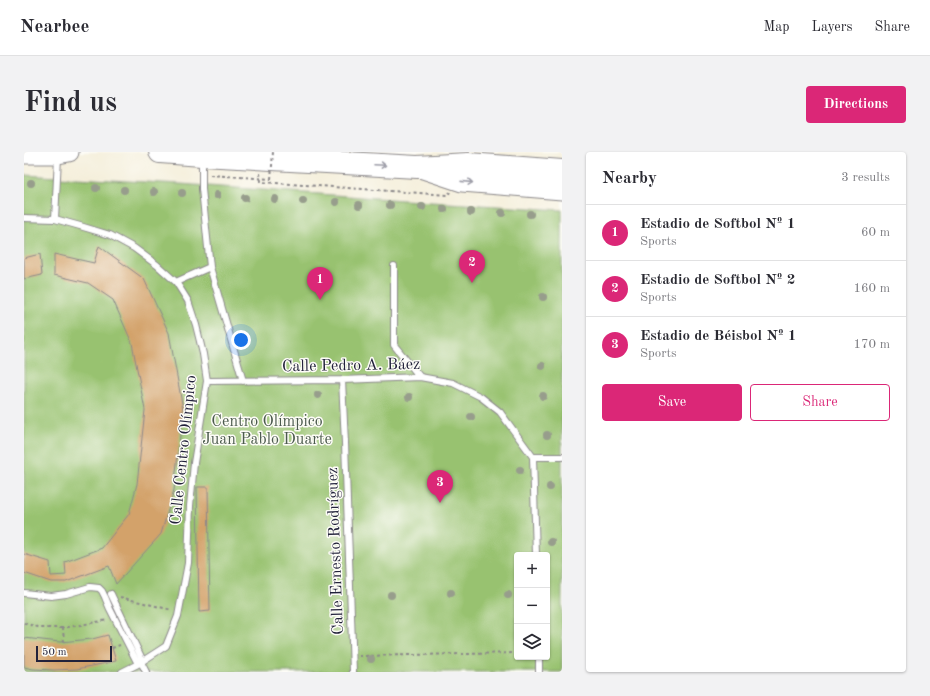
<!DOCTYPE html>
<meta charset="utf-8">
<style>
:root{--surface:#fff;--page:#f2f2f3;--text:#2b2b33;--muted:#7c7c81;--line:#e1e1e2;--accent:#db2777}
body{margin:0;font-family:"Old Standard TT",serif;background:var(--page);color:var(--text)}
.controls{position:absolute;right:12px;bottom:12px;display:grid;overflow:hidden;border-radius:4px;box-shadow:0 1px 3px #0004}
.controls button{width:36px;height:36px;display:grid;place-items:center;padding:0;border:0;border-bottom:1px solid var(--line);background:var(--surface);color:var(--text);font:20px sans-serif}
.scale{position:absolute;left:12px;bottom:10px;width:76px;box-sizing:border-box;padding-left:4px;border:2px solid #22223b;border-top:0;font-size:11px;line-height:14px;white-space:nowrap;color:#22223b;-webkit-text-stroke:3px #fdfcf7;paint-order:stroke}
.you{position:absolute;left:217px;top:188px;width:14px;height:14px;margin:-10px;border:3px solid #fff;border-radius:50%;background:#1a73e8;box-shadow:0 0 0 6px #1a73e833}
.badge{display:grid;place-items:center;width:26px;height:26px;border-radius:50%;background:var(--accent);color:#fff;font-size:13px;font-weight:700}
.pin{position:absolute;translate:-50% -33px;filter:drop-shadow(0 1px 2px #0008)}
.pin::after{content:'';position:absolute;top:21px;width:14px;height:12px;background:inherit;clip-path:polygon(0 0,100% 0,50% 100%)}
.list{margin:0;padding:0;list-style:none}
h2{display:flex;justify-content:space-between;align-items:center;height:52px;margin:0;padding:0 16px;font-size:17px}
h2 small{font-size:13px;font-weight:400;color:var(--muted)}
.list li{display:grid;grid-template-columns:26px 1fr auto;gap:12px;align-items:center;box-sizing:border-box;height:56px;padding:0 16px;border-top:1px solid var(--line)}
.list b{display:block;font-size:15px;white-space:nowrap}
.list p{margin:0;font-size:13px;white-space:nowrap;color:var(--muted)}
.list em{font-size:13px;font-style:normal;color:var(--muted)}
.actions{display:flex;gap:8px;padding:12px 16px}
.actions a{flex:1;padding:9px 0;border:1px solid var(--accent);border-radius:4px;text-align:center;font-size:14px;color:var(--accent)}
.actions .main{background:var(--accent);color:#fff}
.icon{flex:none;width:22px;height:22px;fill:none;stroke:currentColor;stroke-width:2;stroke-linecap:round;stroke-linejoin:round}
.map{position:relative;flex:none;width:538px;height:520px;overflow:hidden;border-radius:4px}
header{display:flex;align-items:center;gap:24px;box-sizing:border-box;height:56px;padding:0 20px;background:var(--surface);border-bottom:1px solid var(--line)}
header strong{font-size:19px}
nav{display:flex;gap:22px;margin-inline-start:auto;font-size:14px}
.intro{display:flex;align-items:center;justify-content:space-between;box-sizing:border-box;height:96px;padding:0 24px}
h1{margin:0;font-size:28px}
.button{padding:10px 18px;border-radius:4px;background:var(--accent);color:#fff;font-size:14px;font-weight:700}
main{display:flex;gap:24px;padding:0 24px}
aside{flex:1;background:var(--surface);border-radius:4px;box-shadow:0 1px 3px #0004}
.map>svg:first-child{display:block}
.green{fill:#98c26f;stroke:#5d7255;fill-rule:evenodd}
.building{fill:#d3a26b}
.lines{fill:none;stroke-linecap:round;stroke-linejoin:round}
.lane-casing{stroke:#8b888a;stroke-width:8}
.primary-casing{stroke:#8b888a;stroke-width:21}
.highway-casing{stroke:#8b888a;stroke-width:24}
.path{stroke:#8b888a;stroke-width:2;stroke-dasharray:3 3;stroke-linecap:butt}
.lane{stroke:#fff;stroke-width:6}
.primary{stroke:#fff;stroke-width:19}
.highway{stroke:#fff;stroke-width:22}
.path-bridge{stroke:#8b888a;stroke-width:2;stroke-dasharray:3 3;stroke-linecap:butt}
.tree{fill:#979d8c}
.oneway{stroke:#9c9ca7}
.labels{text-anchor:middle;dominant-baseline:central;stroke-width:3;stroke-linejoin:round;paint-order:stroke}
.street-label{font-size:16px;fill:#22223b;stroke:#fdfcf7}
.park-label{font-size:16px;fill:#4b5a4d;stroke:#fdfcf7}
</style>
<header>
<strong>Nearbee</strong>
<nav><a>Map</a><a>Layers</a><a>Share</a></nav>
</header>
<div class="intro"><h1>Find us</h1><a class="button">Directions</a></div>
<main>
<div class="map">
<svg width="538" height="520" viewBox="0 0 538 520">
<rect width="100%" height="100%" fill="#fdfcf7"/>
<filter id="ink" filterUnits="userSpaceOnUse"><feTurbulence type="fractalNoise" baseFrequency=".025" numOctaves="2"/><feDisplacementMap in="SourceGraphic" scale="8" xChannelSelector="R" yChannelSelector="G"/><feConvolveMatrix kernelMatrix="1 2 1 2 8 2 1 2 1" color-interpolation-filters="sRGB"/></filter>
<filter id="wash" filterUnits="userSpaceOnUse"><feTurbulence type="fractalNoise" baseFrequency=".012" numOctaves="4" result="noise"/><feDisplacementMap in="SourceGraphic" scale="16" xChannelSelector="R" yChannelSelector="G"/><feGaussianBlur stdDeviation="0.9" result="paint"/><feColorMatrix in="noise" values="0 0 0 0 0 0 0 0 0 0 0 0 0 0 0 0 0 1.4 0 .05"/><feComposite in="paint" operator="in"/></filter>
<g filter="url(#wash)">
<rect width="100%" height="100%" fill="#f4eed9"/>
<!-- green -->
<path class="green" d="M0 23 156 32 407 50 538 58V520H0ZM493 403H523V505H493Z"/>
<g id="blocks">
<!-- building -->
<path class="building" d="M75 94 120 127 145 181 159 257 150 338 137 382 92 432 85 414 42 430H27L0 421V402L26 410 27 424 42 423 41 410 78 396 105 362 113 332 121 258 108 191 89 148 64 131 30 123V102L70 111Z
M16 102 18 123 0 127V106Z
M173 335H184L186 459 175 460Z
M84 483 92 509 53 517 30 518 9 517 0 515V486L36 490 68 487Z"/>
</g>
</g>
<g filter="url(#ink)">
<use href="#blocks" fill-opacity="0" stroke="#8b888a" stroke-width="1"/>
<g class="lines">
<defs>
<path id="lane" d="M178 7V37L186 115 219 229
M0 66 31 67 56 74 86 83 110 96 133 113 152 130 164 149 172 173 179 202 183 229 170 311 166 354 164 411 154 464 142 494 114 512 98 520
M31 67 34 5
M370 114V193L396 225
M152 130 186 115
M318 228 321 291 329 520
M183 229 318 228 396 225 429 231 457 245 476 260 509 305 512 403
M509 305H538
M0 441 27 444 42 442 66 435 75 436 78 439 81 445 86 457 114 512
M87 442 119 509
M515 505V520
M117 510 122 520"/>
<path id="primary" d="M0 2H34L45 0
M396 16 438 30 538 38"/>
<path id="highway" d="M136 0 178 3 393 15 444 12 538 19"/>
</defs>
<!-- lane casing -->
<use href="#lane" class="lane-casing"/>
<!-- primary casing -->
<use href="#primary" class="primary-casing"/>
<!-- highway casing -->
<use href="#highway" class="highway-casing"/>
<!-- path -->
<path class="path" d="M236 21 237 30 424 43 426 40
M186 23 247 27
M96 445 148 458
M0 471 17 476H39
M40 490 39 476 84 468
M88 496 96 493
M335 504 493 501"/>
<!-- lane -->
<use href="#lane" class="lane"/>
<!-- primary -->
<use href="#primary" class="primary"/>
<!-- highway -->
<use href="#highway" class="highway"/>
<!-- path-bridge -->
<path class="path-bridge" d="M247 27 249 0"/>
</g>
<!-- trees -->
<g class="tree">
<circle cx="7" cy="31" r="4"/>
<circle cx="72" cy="36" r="4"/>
<circle cx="100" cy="38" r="4"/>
<circle cx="130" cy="40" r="4"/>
<circle cx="158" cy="41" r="4"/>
<circle cx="193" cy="43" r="4"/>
<circle cx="221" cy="46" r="4"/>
<circle cx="251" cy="47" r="4"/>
<circle cx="279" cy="49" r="4"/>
<circle cx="312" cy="50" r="4"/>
<circle cx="335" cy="53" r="4"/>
<circle cx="366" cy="53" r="4"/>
<circle cx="398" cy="55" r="4"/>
<circle cx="420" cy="57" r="4"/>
<circle cx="447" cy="60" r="4"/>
<circle cx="478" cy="61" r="4"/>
<circle cx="506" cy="62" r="4"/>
<circle cx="519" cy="145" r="4"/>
<circle cx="518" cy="214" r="4"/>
<circle cx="294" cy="243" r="4"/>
<circle cx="519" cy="244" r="4"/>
<circle cx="385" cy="245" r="4"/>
<circle cx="447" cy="265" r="4"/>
<circle cx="523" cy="283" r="4"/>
<circle cx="496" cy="318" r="4"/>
<circle cx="526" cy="335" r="4"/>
<circle cx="527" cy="390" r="4"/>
<circle cx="427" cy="441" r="4"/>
<circle cx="367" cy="443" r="4"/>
<circle cx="484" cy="443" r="4"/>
<circle cx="347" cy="507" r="4"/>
</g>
<!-- one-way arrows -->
<defs><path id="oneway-shaft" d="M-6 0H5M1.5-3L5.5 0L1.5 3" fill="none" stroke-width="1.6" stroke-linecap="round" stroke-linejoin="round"/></defs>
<g class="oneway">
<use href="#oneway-shaft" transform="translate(356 13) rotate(3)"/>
<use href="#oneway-shaft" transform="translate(443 30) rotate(6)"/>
</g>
</g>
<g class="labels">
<!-- street labels -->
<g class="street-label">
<text transform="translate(327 214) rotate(-1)">Calle Pedro A. Báez</text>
<text transform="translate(160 298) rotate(-84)">Calle Centro Olímpico</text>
<text transform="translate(312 399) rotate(-92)">Calle Ernesto Rodríguez</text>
</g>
<!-- park labels -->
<g class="park-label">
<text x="243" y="270">Centro Olímpico<tspan x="243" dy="18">Juan Pablo Duarte</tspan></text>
</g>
</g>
</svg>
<div class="controls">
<button>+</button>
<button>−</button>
<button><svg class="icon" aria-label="layers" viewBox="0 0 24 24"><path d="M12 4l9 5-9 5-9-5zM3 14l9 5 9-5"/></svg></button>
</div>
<div class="scale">50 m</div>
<div class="you"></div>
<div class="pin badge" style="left:296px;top:148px">1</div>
<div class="pin badge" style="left:448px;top:131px">2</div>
<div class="pin badge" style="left:416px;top:351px">3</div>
</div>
<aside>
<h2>Nearby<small>3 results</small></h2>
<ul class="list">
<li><span class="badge">1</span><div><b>Estadio de Softbol Nº 1</b><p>Sports</p></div><em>60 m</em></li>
<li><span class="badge">2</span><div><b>Estadio de Softbol Nº 2</b><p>Sports</p></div><em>160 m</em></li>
<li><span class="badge">3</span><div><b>Estadio de Béisbol Nº 1</b><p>Sports</p></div><em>170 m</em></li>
</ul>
<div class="actions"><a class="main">Save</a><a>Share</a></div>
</aside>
</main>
